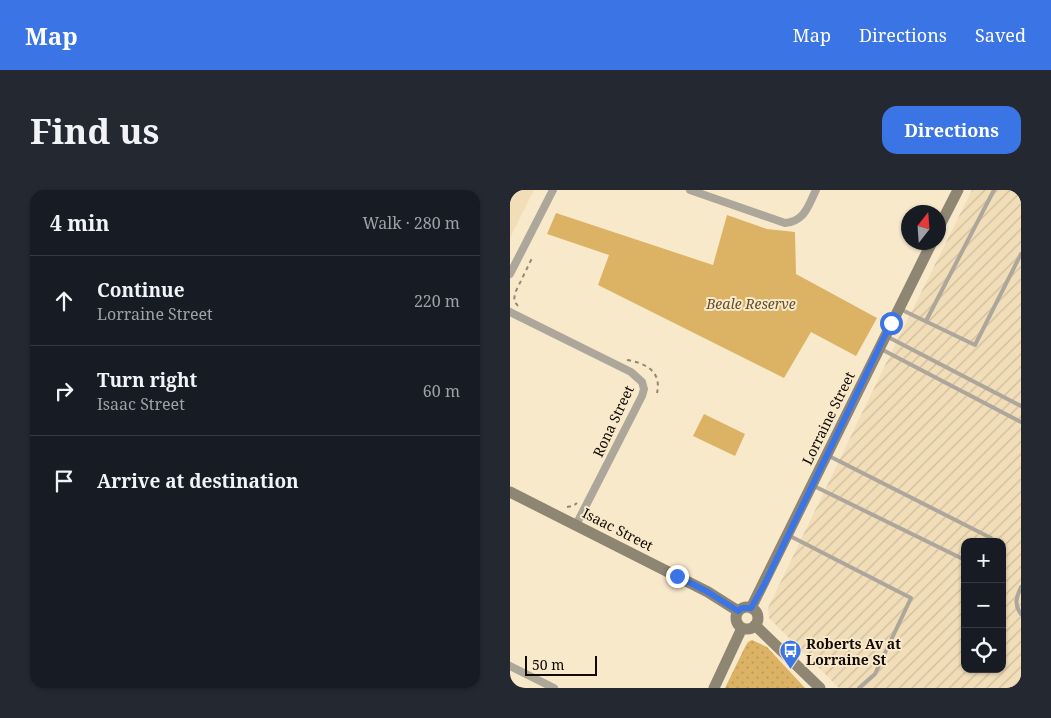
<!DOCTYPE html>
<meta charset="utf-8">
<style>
:root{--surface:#171b24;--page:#242831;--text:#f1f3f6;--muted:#9ea1a6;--line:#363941;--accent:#3b75e5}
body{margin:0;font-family:"Noto Serif",serif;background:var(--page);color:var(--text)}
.controls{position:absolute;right:15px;bottom:15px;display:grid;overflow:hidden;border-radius:10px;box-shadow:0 1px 4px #0004}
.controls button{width:45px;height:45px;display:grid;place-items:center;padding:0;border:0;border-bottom:1px solid var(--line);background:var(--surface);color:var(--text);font:25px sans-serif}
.compass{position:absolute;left:391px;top:15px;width:45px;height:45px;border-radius:50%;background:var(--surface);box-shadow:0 1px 4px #0004;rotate:17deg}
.scale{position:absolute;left:15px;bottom:12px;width:72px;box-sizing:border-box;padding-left:5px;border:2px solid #100a03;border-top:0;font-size:14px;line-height:18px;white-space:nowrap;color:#100a03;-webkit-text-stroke:4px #f9e9cb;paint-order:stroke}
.stop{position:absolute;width:15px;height:15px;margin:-11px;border:4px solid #3b75e5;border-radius:50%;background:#fff}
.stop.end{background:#3b75e5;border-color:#fff;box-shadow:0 1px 5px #0008}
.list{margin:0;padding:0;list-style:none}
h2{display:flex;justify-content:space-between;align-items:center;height:65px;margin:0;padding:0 20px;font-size:21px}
h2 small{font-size:16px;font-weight:400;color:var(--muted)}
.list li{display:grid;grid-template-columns:32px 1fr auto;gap:15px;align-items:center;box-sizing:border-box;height:90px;padding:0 20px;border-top:1px solid var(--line)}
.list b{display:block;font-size:19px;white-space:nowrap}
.list p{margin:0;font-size:16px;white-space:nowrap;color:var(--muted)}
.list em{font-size:16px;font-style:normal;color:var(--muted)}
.icon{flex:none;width:28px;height:28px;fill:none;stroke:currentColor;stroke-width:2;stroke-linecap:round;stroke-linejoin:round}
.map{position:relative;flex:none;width:511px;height:498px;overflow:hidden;border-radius:15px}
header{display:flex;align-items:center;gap:30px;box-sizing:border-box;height:70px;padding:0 25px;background:var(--accent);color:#fff}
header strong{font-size:24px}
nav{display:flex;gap:28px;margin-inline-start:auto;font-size:18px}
.intro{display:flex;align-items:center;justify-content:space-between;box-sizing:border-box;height:120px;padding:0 30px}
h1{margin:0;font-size:35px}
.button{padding:12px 22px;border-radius:15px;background:var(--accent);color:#fff;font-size:18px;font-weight:700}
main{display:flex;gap:30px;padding:0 30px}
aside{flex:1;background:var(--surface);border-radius:15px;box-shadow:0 1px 4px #0004}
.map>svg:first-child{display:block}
.built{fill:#f1ddb8}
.industrial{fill:url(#industrial-furrows);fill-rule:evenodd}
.grass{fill:url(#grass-dots)}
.green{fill:#dcb365}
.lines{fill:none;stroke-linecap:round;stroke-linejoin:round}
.path{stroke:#938773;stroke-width:2;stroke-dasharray:4 4;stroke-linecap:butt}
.lane{stroke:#ada69a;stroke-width:4}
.street{stroke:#ada69a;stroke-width:8}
.secondary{stroke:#8f8573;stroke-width:11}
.route{stroke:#3b75e5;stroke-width:6}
.labels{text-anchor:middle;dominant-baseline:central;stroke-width:4;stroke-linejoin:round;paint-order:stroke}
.park-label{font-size:14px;font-style:italic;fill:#634f28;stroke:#f9e9cb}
.street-label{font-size:14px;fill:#100a03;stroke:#f9e9cb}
.poi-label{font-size:14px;font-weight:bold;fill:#100a03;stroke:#f9e9cb;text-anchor:start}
</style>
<header>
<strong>Map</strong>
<nav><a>Map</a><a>Directions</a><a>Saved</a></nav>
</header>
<div class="intro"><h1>Find us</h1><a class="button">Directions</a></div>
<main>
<aside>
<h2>4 min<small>Walk · 280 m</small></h2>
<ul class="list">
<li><svg class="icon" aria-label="ahead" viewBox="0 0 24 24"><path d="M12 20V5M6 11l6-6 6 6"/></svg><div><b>Continue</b><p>Lorraine Street</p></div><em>220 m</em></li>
<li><svg class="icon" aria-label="right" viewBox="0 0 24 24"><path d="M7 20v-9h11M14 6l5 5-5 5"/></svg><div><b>Turn right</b><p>Isaac Street</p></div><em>60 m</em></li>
<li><svg class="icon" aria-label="arrive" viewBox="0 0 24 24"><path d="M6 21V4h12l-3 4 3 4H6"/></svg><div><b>Arrive at destination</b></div></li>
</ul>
</aside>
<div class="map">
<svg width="511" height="498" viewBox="0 0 511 498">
<defs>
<pattern id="industrial-furrows" width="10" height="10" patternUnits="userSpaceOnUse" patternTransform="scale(1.25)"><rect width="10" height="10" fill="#f1ddb8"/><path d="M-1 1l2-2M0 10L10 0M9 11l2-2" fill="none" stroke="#cebc9d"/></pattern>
<pattern id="grass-dots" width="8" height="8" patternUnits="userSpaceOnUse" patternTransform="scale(1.25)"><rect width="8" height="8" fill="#dcb365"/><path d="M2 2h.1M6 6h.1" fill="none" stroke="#bc9956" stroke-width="1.8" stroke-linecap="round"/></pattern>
</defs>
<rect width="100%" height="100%" fill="#f9e9cb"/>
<!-- built -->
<path class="built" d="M0 0H24L0 48Z"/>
<!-- industrial -->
<path class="industrial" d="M462 0H511V498H329L259 428 258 418 381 163ZM455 352H492V479H455Z"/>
<!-- grass -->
<path class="grass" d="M242 450 257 457 295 498H215L235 457 238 452Z"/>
<!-- green -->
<path class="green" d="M46 23 203 75 217 25 257 39 285 42 286 84 367 128 346 166 301 142 274 188 88 95 99 65 37 44Z
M194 224 235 244 225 266 183 246Z"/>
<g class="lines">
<!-- path -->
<path class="path" d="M8 116 4 111 5 103 23 66
M117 170C135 173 152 181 147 203
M57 317 63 316 67 313"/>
<!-- lane -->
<path class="lane" d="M390 119 465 155 511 64
M416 131 484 0
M378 147 511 216
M371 159 511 232
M319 266 481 348 479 352
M304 296 455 370
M278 345 401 408 365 484 349 498
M511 397C506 408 504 415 511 424"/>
<!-- street -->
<path class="street" d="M180 0 275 33C295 31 298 16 306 0
M0 84 43 0
M0 122 121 182 132 192 134 199 132 206 66 335
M0 476 44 498"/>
<!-- secondary -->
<path class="secondary" d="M428 39 448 0
M0 302 198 402 228 421
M226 428a11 11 0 1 1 22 0a11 11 0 1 1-22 0Z
M241 418 422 52
M245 435 310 498
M204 498 232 438"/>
</g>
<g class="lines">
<!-- route -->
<path class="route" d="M167 386 198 402 228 421 232 418H241L254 395 381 133"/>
</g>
<!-- icons -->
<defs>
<symbol id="bus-pin" viewBox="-11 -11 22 30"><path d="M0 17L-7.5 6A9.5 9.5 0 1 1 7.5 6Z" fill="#3b75e5" stroke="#f9e9cb"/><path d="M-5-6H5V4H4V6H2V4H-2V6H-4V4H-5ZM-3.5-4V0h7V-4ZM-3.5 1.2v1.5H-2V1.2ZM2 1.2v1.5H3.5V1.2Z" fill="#fff"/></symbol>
</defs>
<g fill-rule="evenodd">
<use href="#bus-pin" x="268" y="448" width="25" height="34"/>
</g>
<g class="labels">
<!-- park labels -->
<g class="park-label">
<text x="241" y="113">Beale Reserve</text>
</g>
<!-- street labels -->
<g class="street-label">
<text transform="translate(318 228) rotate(-64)">Lorraine Street</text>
<text transform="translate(103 231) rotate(-65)">Rona Street</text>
<text transform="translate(108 339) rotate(27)">Isaac Street</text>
</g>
<!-- poi labels -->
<g class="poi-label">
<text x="296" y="453">Roberts Av at<tspan x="296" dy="16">Lorraine St</tspan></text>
</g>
</g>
</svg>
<div class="controls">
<button>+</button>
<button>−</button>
<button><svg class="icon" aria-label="locate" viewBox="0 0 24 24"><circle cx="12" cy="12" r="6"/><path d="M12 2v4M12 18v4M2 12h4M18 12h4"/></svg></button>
</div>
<svg class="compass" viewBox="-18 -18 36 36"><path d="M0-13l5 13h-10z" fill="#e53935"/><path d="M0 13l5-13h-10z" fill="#9ea1a6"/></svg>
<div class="scale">50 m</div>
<div class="stop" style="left:381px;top:133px"></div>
<div class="stop end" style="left:167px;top:386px"></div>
</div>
</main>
